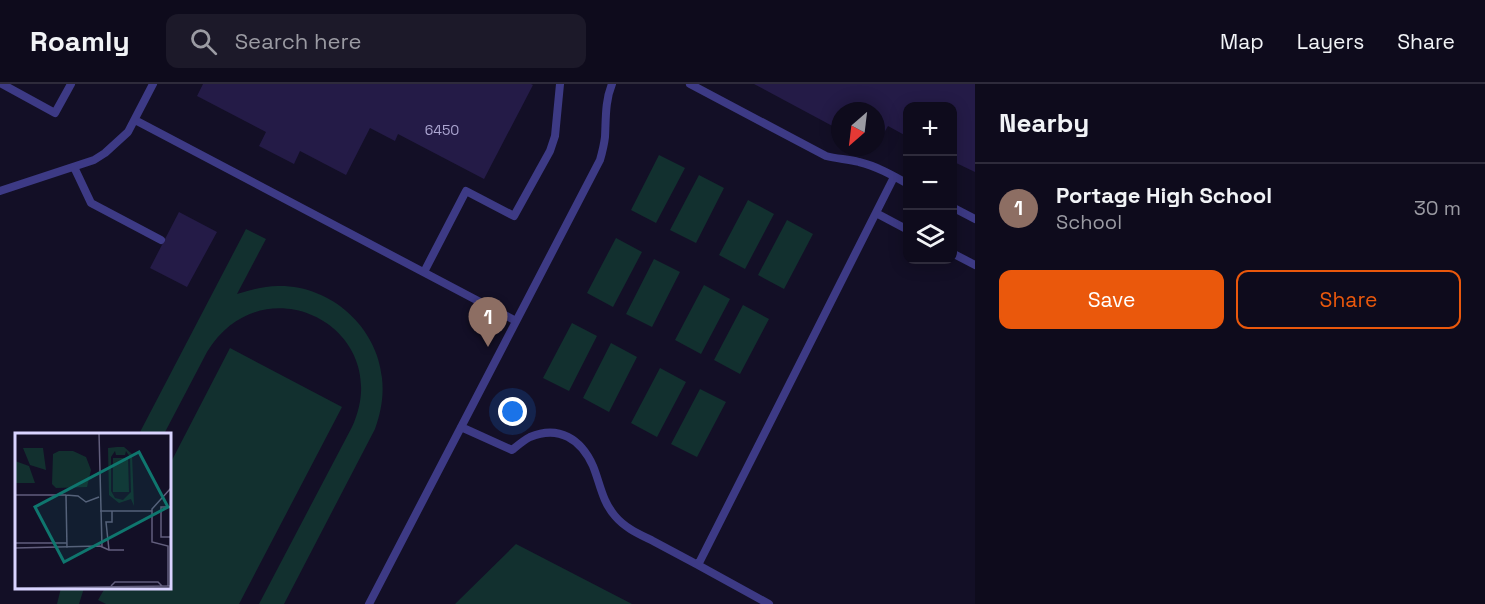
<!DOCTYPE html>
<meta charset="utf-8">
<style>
:root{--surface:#0e0b1c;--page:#1c1929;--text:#f1f3f6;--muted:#9b9ba3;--line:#2e2b3b;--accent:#ea580c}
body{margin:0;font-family:"Space Grotesk",sans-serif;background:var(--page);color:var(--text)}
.controls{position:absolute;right:18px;top:18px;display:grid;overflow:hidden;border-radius:12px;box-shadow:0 3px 15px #0003}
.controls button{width:54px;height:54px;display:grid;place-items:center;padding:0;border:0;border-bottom:2px solid var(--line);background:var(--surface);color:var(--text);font:30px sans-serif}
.compass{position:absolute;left:831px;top:18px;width:54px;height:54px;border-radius:50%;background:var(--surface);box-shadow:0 3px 15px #0003;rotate:208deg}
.you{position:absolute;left:513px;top:328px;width:21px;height:21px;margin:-15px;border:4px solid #fff;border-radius:50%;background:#1a73e8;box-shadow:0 0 0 9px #1a73e833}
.badge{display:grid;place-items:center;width:39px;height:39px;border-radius:50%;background:var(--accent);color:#fff;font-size:20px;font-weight:700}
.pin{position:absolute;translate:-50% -50px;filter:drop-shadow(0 2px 3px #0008)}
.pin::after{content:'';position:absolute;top:32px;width:21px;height:18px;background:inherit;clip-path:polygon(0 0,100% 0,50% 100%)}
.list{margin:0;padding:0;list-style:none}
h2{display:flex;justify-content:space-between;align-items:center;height:78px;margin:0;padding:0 24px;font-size:26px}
h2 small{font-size:20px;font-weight:400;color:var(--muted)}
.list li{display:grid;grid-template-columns:39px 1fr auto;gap:18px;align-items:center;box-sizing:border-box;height:90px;padding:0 24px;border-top:2px solid var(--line)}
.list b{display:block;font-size:22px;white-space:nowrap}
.list p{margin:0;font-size:20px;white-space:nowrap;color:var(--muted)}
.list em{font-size:20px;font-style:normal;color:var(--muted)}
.actions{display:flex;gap:12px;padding:18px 24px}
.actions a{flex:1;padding:14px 0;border:2px solid var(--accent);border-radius:12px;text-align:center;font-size:21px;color:var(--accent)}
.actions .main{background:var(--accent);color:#fff}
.icon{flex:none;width:33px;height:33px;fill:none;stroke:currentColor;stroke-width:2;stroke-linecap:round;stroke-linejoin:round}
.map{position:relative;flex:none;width:975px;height:520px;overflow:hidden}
header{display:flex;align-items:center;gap:36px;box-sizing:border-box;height:84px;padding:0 30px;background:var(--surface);border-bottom:2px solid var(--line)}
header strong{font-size:28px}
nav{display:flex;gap:33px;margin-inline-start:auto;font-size:21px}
.search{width:420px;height:54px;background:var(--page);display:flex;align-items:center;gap:15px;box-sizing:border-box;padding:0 21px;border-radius:12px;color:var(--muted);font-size:22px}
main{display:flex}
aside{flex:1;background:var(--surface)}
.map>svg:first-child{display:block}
.green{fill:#12302f}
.building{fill:#241b47}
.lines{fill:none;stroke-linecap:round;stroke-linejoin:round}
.lane{stroke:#3d3a85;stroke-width:8}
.labels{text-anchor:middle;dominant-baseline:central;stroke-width:6;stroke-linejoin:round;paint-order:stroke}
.number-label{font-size:14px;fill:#aca6d1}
.inset-road{fill:none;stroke:#625e7d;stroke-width:1.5}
.view{fill:#0f766e;fill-opacity:0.15;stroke:#0f766e;stroke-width:3}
.inset-edge{fill:none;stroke:#d9d4ff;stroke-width:3}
</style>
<header>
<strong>Roamly</strong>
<div class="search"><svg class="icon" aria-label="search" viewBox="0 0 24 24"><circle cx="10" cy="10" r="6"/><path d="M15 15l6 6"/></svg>Search here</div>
<nav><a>Map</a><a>Layers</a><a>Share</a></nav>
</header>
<main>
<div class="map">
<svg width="975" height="520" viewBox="0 0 975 520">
<rect width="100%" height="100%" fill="#130f26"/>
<!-- green -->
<path class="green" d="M659 71 685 84 656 139 631 126Z
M699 91 724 104 696 159 670 146Z
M748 116 774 130 745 185 719 171Z
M787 136 813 150 784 205 758 191Z
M246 145 266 155 237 210C251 206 264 202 278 202 330 201 377 242 382 294 384 312 381 328 375 345L284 520H259L352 343C397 245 264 175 207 268L164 350H139Z
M616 154 642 168 613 223 587 209Z
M654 175 680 188 652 243 626 230Z
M704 201 730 215 701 270 675 256Z
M743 221 769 235 740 290 714 276Z
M572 239 597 252 569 307 543 294Z
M611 259 637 273 609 328 583 314Z
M230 264 342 323 239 520H106L98 516 105 504H170V380Z
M660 284 686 298 657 353 631 339Z
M700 305 726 318 697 373 671 360Z
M516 460 632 520H455Z
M61 504H84L79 520H57Z"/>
<!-- building -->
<path class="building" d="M203 0H531L533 1 484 95 398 50 395 57 370 44 346 91 300 67 294 80 259 62 266 48 197 12Z
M754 0H975V88L952 77V22H908V53L888 42 881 54 876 51V27H840V41L838 45Z
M179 128 217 148 187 203 150 184Z"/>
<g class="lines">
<!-- lane -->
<path class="lane" d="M2 0 55 29 71 0
M690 0 826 72C837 75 848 75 859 78 876 82 892 91 908 100
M135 36 516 237
M74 83 91 119 161 156
M0 107 94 76 105 69 128 48 153 0
M952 123 975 135
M876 129 908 146
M952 169 975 181
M424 188 466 107 514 132 550 67 555 52 560 0
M461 343 512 366C517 362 524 356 530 353 559 341 581 355 593 382 600 399 602 417 615 432 625 444 639 450 653 457 668 465 683 473 698 481L894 93
M698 481 769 520
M369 520 600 76C602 69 604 61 605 53 606 34 605 17 612 0"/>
</g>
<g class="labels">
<!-- number labels -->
<g class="number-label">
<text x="442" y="46">6450</text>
</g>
</g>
<!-- overview -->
<g transform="translate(15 349)">
<rect width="156" height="156" fill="#130f26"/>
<path d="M102 14H109L117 21 119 73 116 66 104 70 94 62 93 15ZM100 18 101 22H110L111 18 115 24 116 59 108 67 100 65 96 58V24ZM8 15H28L31 37 15 32ZM44 18H58L71 24 76 37 72 54 41 55 37 51 38 21ZM98 25H113L114 59H98ZM0 28 14 33 20 50H0Z" fill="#12302f" fill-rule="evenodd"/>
<path class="inset-road" d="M84 0 87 114M0 62H51M156 74H146V104H156M85 78H137M97 78V89H91L94 117H109M0 110H52M0 115 85 113 94 117M52 115 51 62 63 63 71 69 84 64M96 153 100 149H143L147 153M153 153V113L137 109V76L156 55M0 155 156 153"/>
<path class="view" d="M124 19 153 74 49 129 20 74Z"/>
<rect width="156" height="156" class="inset-edge"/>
</g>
</svg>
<div class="controls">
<button>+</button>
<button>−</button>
<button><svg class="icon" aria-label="layers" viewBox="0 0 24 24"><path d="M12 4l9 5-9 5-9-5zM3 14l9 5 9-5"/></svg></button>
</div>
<svg class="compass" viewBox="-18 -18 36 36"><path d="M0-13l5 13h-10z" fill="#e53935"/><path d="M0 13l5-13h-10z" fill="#9b9ba3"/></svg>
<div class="you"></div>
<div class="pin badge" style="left:488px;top:263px;background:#8d6e63">1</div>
</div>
<aside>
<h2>Nearby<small></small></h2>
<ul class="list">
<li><span class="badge" style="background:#8d6e63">1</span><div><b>Portage High School</b><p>School</p></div><em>30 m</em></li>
</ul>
<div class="actions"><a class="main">Save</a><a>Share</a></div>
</aside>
</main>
